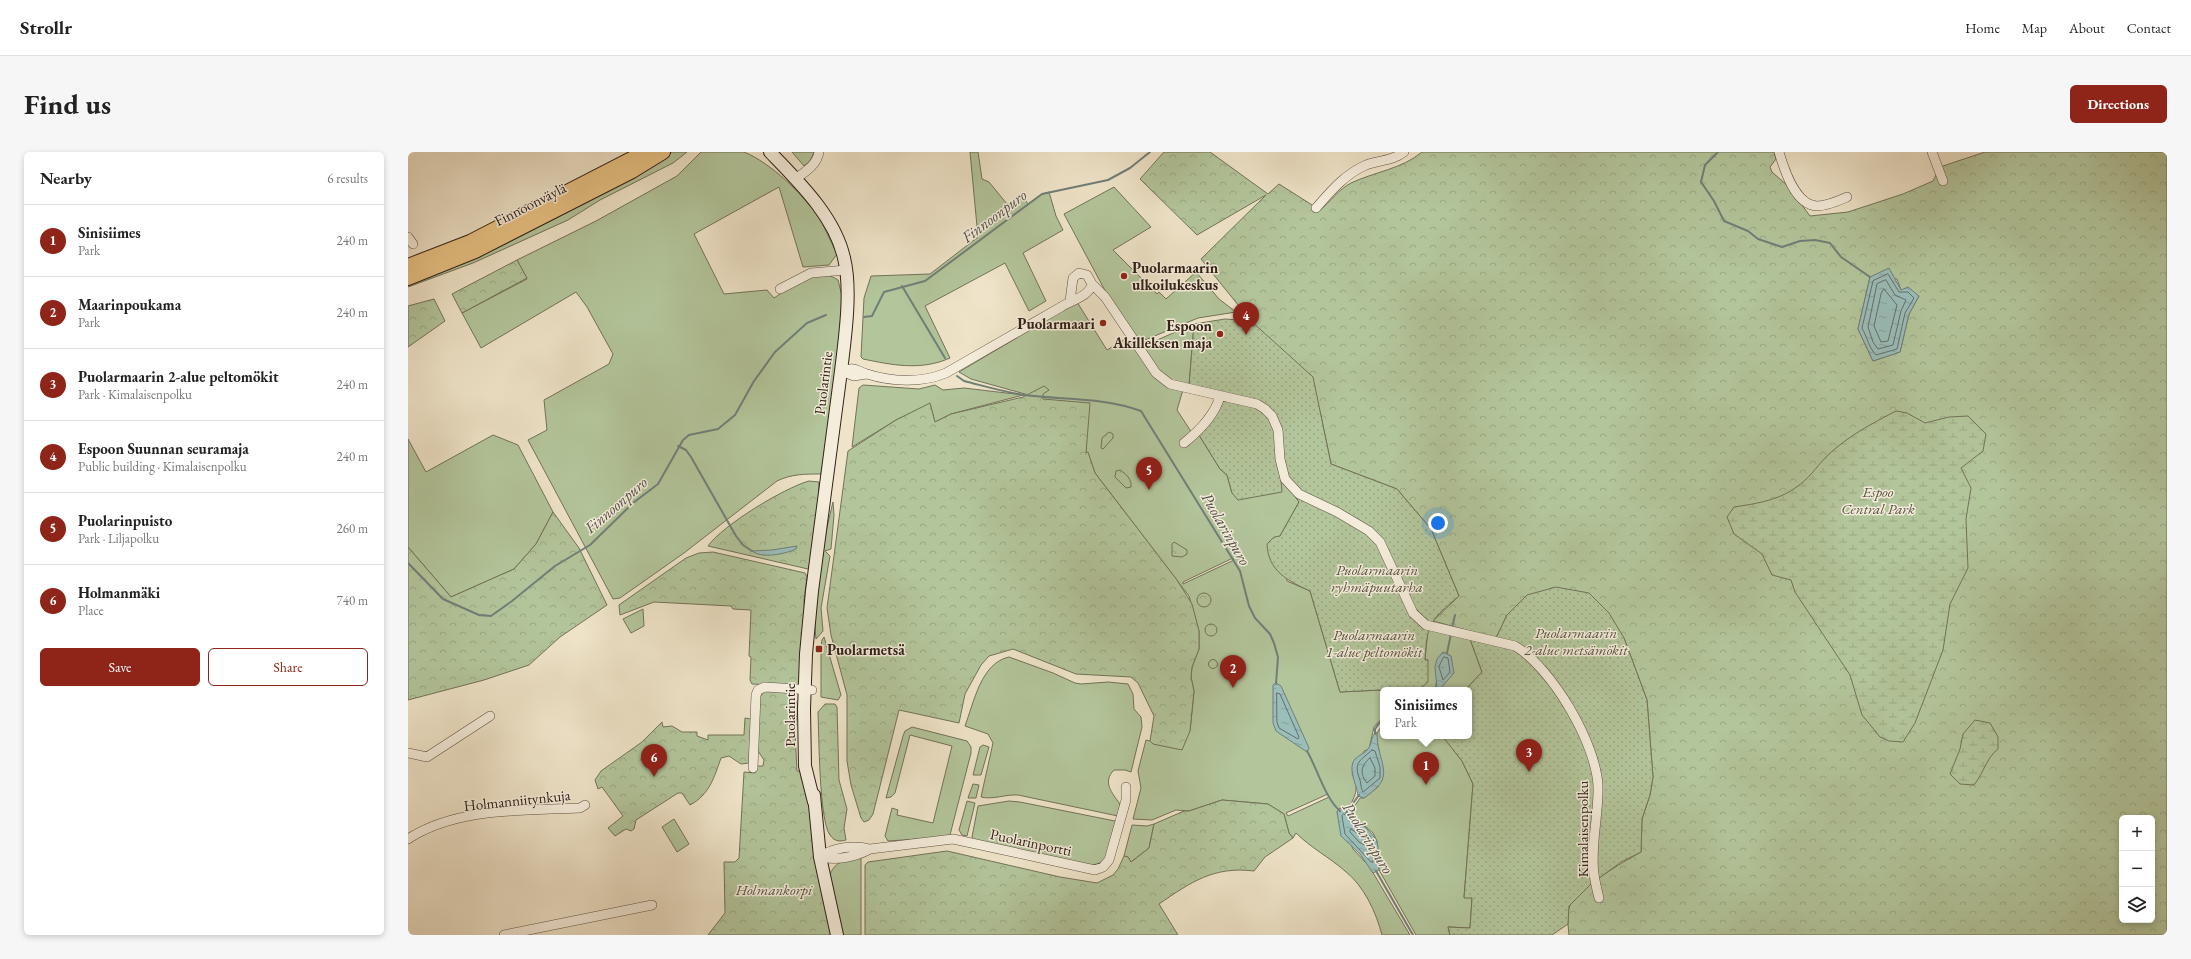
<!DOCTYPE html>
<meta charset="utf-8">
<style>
:root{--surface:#fff;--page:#f6f6f6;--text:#222;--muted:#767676;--line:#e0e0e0;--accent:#8f2418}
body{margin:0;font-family:"EB Garamond",serif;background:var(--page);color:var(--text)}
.controls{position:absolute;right:12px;bottom:12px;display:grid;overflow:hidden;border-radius:6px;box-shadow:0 2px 6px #0003}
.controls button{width:36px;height:36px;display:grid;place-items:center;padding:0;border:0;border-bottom:1px solid var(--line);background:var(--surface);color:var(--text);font:20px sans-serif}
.you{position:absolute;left:1030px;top:371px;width:14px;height:14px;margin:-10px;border:3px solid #fff;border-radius:50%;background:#1a73e8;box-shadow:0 0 0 6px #1a73e833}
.badge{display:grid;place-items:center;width:26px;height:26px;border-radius:50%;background:var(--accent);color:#fff;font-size:13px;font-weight:700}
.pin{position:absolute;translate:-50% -33px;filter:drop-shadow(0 1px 2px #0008)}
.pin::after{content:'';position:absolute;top:21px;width:14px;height:12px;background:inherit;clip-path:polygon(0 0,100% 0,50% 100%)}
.popup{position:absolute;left:972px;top:535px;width:92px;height:52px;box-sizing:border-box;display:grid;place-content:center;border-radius:6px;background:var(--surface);filter:drop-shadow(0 1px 3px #0005);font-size:13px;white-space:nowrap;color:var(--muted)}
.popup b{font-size:15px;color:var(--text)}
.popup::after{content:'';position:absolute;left:50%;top:100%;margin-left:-8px;border:8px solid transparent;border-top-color:var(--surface)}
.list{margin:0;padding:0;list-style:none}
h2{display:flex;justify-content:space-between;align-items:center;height:52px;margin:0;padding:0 16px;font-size:17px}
h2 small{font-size:13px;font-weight:400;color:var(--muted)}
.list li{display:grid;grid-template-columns:26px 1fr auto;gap:12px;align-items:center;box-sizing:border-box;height:72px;padding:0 16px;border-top:1px solid var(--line)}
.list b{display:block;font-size:15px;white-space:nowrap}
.list p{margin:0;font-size:13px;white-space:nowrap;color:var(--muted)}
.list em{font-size:13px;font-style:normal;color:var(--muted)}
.actions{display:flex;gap:8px;padding:12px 16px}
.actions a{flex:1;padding:9px 0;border:1px solid var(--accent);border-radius:6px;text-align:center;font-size:14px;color:var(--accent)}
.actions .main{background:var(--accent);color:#fff}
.icon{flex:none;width:22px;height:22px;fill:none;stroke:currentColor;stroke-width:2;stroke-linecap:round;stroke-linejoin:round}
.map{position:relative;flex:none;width:1759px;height:783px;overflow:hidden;border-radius:6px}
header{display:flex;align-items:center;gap:24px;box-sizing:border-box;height:56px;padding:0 20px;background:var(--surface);border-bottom:1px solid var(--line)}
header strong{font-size:19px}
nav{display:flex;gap:22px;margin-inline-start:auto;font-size:14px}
.intro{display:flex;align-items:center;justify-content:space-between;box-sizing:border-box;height:96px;padding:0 24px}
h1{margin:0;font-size:28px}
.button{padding:10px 18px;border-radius:6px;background:var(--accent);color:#fff;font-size:14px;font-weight:700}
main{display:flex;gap:24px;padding:0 24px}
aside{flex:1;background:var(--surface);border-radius:6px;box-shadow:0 2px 6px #0003}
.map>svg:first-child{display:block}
.green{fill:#b3c59b;stroke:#727259;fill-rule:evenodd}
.forest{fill:url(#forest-crowns);stroke:#727259;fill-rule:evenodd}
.wetland{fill:url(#wetland-marsh);stroke:#727259}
.garden{fill:url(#garden-dots);stroke:#727259}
.water{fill:url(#water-ripples);stroke:#707f79}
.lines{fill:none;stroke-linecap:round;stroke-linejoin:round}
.shore{stroke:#656f68;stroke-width:1}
.stream{stroke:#707f79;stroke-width:2}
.street-casing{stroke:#605144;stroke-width:10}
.secondary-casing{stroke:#302017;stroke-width:14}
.primary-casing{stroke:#302017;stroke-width:16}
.street{stroke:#f5eddc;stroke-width:9}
.secondary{stroke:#f5eddc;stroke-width:12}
.primary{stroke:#e8c284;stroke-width:14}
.poi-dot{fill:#8f2418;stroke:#f5eddc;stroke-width:1.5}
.labels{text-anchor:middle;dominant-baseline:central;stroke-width:3;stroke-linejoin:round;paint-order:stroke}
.street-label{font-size:15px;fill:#302017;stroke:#f5eddc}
.poi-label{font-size:15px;font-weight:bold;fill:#302017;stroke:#f5eddc;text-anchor:start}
.park-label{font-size:15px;font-style:italic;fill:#57523f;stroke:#f5eddc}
.water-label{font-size:16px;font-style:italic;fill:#504f48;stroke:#f5eddc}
</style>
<header>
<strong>Strollr</strong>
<nav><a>Home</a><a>Map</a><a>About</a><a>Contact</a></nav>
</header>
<div class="intro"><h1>Find us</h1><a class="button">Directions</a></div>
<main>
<aside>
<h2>Nearby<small>6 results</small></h2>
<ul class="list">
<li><span class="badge">1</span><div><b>Sinisiimes</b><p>Park</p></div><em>240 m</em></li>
<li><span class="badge">2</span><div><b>Maarinpoukama</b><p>Park</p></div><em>240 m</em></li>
<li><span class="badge">3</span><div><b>Puolarmaarin 2-alue peltomökit</b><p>Park · Kimalaisenpolku</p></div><em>240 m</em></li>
<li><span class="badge">4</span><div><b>Espoon Suunnan seuramaja</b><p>Public building · Kimalaisenpolku</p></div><em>240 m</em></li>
<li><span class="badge">5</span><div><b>Puolarinpuisto</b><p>Park · Liljapolku</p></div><em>260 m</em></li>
<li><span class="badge">6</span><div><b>Holmanmäki</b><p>Place</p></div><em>740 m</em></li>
</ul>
<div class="actions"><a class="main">Save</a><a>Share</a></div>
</aside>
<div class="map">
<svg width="1759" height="783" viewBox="0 0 1759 783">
<defs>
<pattern id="forest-crowns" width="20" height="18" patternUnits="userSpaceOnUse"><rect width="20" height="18" fill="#b3c59b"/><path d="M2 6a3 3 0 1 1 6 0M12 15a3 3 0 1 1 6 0" fill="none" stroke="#9aa985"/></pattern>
<pattern id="wetland-marsh" width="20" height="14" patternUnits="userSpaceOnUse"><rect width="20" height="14" fill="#b3c59b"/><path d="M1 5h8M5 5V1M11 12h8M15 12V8" fill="none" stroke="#9aa985"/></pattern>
<pattern id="garden-dots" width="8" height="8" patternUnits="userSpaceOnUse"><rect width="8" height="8" fill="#b3c59b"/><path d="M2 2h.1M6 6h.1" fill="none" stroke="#9aa985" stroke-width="1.8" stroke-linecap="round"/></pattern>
<pattern id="water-ripples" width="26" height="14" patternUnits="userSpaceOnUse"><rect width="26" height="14" fill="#9abeba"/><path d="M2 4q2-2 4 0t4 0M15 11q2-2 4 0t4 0" fill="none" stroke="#85a39f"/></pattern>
</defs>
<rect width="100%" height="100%" fill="#efe4c9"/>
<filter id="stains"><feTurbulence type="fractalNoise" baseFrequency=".005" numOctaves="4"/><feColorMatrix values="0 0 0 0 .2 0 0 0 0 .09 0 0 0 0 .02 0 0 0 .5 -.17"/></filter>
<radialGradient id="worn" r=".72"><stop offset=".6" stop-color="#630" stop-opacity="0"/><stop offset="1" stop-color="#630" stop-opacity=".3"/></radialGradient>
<!-- green -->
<path class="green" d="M264 0H279L265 11 192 48 160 68 65 111 0 135V130L252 9Z
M293 0C304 0 327 0 336 0 363 11 395 42 411 66 418 78 423 90 429 102L421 113 395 115 371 35 286 82 316 142 359 138 366 146C383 135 410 113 430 128L434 144 431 198 415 313 413 322C397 322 383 322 369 329L276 401 212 446 205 447 120 288 139 278 136 248 201 212 205 202 179 155 168 140 73 196 54 161 119 127 109 108 188 69 269 24Z
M384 0H406L402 9 396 14Z
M562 0H570L574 27 581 30 599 52 616 46 620 52 634 42 641 40 648 64 655 78 615 101 638 149 621 159 597 111 517 154 542 206C513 219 484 213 455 207L453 205 456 146 463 124 522 122 570 85Z
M706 35 743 75 705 98 749 142 751 140 758 147 788 120 811 147 828 160 790 166 732 190 701 146 656 62Z
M669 150 699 198 720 185 733 195 786 172 781 234 774 241 769 258 784 281 791 283 812 317 819 323 824 341 876 328 891 350 872 384 879 429 902 439 932 540 1013 536 1020 508H1017L1020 477 1062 487 1074 520 1057 538H1031C1039 530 1046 516 1043 504L1035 500C1022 516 1034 528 1025 538H975V565L966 575 961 597 956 599 944 622C952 637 947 645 939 658L932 656 929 660 945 697 961 714 1002 783H974C968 760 956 734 937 719 921 705 903 696 888 681L885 686 881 681 876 662 860 652 814 648 781 659 768 658 744 668 725 667 733 636 730 619 738 588 742 589 746 592 782 579 786 539 783 525 784 515 791 497V479L781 444 687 321 680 301H678V279L635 247 563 227 551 220ZM825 406 826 408 775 432V430ZM920 642 921 645 880 664 878 661Z
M455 233 511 237 527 233 535 238 556 236 615 243 543 262 527 270 522 252 488 268 444 295 451 236Z
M85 283 110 293 145 360 128 392 106 417 43 445 0 395V287L18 320Z
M425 350 426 363 423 397 417 399 422 404 413 456 415 479 408 487C403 445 415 391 425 350Z
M235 457 236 474 223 481 215 467Z
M416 485 433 543 430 548 413 545V495L414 488Z
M601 505 645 521 667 531 673 532 700 530 720 532 725 542 726 557 733 565 734 575 723 620 717 618H706C694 630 704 641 712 652L710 664 610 643C598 642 585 648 573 645L585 591 580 582 557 574C566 550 573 511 601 505Z
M975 572V584H1035L1054 609 1065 632 1056 745 1064 746 1062 776 1040 775 1042 783H1008L971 718 969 689 965 681 942 661 952 646H956L970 635 971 598 968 587 969 581Z
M504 575 559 589 563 595V601L542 683 539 685 480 689 477 684 484 656 490 658 489 663 525 671 544 594 502 583 487 641 483 645 478 646 495 584 497 579Z
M575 593 581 595 573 623H565L572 595Z
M565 632 571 633 568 646H560Z
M559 649 567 651 559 684 554 683 551 678Z
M601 649 612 650 707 669 708 671 700 702 695 710 682 714 565 688 564 685 570 654Z
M266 667 281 692 269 700 254 675Z
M746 672 741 696 723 710 720 705 716 704 724 673 739 674Z
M453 706V783H435L421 725C426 709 438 707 453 706Z"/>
<!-- forest -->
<path class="forest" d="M756 0H802L860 42 871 32 912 58C922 50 931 37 943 31 966 20 994 17 1014 0H1366L1368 7 1362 15 1364 20 1380 34 1402 64 1440 60 1495 42 1525 29 1532 15 1577 0H1759V783H1161C1160 774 1159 764 1161 756 1165 739 1218 708 1233 700L1234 667 1242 643 1245 625 1239 548 1216 486 1099 463 1088 486 1025 469 1051 444 1023 377 989 337 923 312 912 259 840 172 843 169 793 107 858 43 789 83 732 27ZM1462 125 1489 127 1493 138 1511 144 1501 162 1492 200 1465 209 1450 177ZM1714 666H1744V768H1714Z
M109 108 119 126 54 161 44 142Z
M26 147 37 169 0 195V154Z
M636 234 641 238 635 242V247L682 251 678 301 680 300 687 321 769 428 784 452 791 479V497L784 515 783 525 786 539 782 579 774 598 745 592 742 589 746 564 730 531 723 525 668 522 605 497 581 504 573 513 557 542 551 571 491 558 465 662 461 668 456 670 453 666 443 633 439 609V543L423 483 419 456 440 299 488 268 522 251 527 270 543 262 615 245Z
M701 280 705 282V286L695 297 693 296 694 286Z
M712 318C718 322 724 327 723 335L718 336 707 325 708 319Z
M401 329 411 330C410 349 410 405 400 417L300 394C315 373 376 336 401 329Z
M145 360 171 396 199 453 152 485 121 513 76 528 0 548V395L43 445 106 417 128 392Z
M766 390 779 398V402L774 405 764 404V392Z
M305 400 397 421 399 425 396 448 397 468 394 530 387 534 344 532 342 528 343 505 341 504 343 458 325 457 323 454 246 450 212 463 211 453 278 406 291 401Z
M789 448a7 7 0 1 1 14 0a7 7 0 1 1-14 0Z
M797 478a6 6 0 1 1 12 0a6 6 0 1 1-12 0Z
M800.5 512a4.5 4.5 0 1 1 9 0a4.5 4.5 0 1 1-9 0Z
M357 539 381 540 387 547 390 554 387 580 389 619H394L400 645 425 783H300L317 761 316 710H327L331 706 336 620 347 621 349 614H355L356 608 348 596 351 546Z
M417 552H427L429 555 431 628 439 657 436 676 438 688C431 690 426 689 422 683 411 669 411 582 410 560Z
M337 566 343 567 341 611 333 612 321 604 313 606C306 626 301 643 282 653L274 641H270L228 668 226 677 223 679 218 677 207 684 200 676 215 664 194 635 190 637 187 628 193 619 234 590 254 570 255 575 264 574 274 580H289V584L300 588V583H336Z
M814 648 860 652 876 662 881 681 885 686 857 705 846 719C806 714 783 730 751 752L770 783H457V713L460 710 539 699 652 725 689 731 705 723 710 717 716 704 720 705 723 710 741 696 746 672 776 659H781Z"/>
<!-- wetland -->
<path class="wetland" d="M1488 259 1499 261 1517 271 1541 265 1560 264 1578 282 1575 299 1553 316 1563 336 1558 367 1560 416 1542 452 1535 498 1507 571 1495 590 1481 589 1472 585 1454 563 1442 523 1387 440 1383 428 1364 423 1354 402 1326 382 1319 365 1326 355C1346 352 1367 349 1384 338 1402 327 1406 317 1419 304 1440 284 1463 272 1488 259Z
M1567 568 1582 571 1590 585V597C1579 605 1575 622 1566 633L1552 632 1542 622 1552 597 1555 582Z"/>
<!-- garden -->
<path class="garden" d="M817 167 843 169 905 225 923 312 989 337 1023 377 1051 444C1023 468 1019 470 1017 508H1020V530L1013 536 932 540 902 439C880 429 860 419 859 392L866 385 872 384 891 350 876 328H873L874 340 830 348 824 341 819 323 812 317 791 283 784 281 807 250 809 239 781 234 786 172Z
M1148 435 1181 441 1201 461 1216 486 1239 548 1245 625 1242 643 1234 667 1233 700 1213 710 1183 732 1161 754 1160 772 1144 783H1042L1040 775 1062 776 1064 746H1056L1065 632 1054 609 1035 585 1061 584V538H1057L1074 520 1062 487 1088 486 1099 463 1119 443Z"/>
<!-- water -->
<path class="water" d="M1481 116 1493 138 1500 135 1511 144 1501 162 1492 200 1465 209 1450 177 1462 125Z
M389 394 388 397C377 402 354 407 344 399L364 398Z
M1035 500 1043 504 1046 521 1032 537H1029L1027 515 1029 507Z
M868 531 873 534 901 596 899 600 868 579 865 571V533Z
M968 580C970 584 969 592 971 598 978 624 980 629 956 646L950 644C949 632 939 617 947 607 951 603 957 601 960 597 964 592 963 584 968 580Z
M932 656C940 659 967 682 969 690 972 699 968 709 971 718L965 721 952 702 933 684 929 660Z"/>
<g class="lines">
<!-- shore -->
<path class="shore" d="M1480 122 1491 140H1500L1506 146 1497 161 1489 197 1468 203C1461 196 1459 185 1454 176L1465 129Z
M1478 128 1487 143 1498 148 1493 159 1485 193 1470 197 1465 190 1460 175 1469 132Z
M1476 137 1489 153 1480 189 1473 190 1466 174 1473 142Z
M1036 505 1040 506 1042 520 1035 528 1031 515Z
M869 541 872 542 891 585 890 587 871 576 869 570Z
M964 598 967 599 972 615V626L955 640C953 637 953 632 952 628 945 610 952 609 964 598Z
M962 606 967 616V624L959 631C952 622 952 614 962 606Z
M936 662 962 684 966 697 965 710H963L937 682 934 664Z
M943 677 958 687 960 695 951 690 942 680Z"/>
<!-- stream -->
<path class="stream" d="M1310 0 1297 13 1293 30 1306 49 1316 69 1340 79 1350 87 1374 95 1392 89 1407 88 1422 91 1433 105 1462 125
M494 134 537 206
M456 165 464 164 476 140 517 129 634 42 700 28 722 16 742 0
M549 224 556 229C576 234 596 240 616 243 655 248 696 245 733 259L832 419 841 454 847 466 862 482 866 491 870 505 868 532
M270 294 278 298 283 305 328 384 335 393 344 399
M0 411 35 447 71 463 83 464 104 449 147 414 182 393 225 351 250 332 275 288 281 283 310 277 327 263 346 229 367 200 399 171 418 163
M1044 476 1047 463
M1039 501 1043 482
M967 582V577L975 566
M899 599C909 616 917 646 932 659
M938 661 951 643
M968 719 1005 783"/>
<defs>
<path id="street" d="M1371 0C1376 17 1387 53 1409 54 1419 54 1430 49 1439 45
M1524 0 1535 29
M387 27C397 20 409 13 411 0
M908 56C923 39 937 22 958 13 971 8 985 9 996 0
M0 85 5 92
M684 132 697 145 748 221 762 232 849 252 857 257 864 264 870 278 872 307 877 327 891 342 929 360 961 379 972 390 1005 461 1018 473 1107 494C1144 516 1188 591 1190 634 1191 662 1182 695 1186 722 1187 730 1189 738 1191 746
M372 137 403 121 438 118
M433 219C449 214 446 218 459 222 484 230 514 231 538 221L653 155C663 148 681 145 684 132L679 123 671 121 665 126 662 149
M433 219 446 224 458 222
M776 291C791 279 807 263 812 244
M0 601 19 605 82 564
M345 616 348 543 350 538 357 535 404 538
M0 687C49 655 116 659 172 656L177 653
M412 705C425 695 446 693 462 697L545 687 687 718 695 715 701 708 718 648V635
M412 705C428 709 447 705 462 697
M96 783 244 753"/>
<path id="secondary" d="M362 0C391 30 427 65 436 106 444 138 437 186 433 219L404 439 398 502 396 557 397 614 406 650
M406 643 412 705 429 783"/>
<path id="primary" d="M0 114 62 90 237 0
M0 126 67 99 224 19 255 0"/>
</defs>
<!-- street casing -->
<use href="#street" class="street-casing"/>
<!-- secondary casing -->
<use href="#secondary" class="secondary-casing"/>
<!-- primary casing -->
<use href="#primary" class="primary-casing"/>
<!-- street -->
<use href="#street" class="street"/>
<!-- secondary -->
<use href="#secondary" class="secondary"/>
<!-- primary -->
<use href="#primary" class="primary"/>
</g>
<!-- markers -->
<g class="poi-dot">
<circle cx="716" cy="124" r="4"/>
<circle cx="695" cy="171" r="4"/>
<circle cx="812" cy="182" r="4"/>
<rect x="407" y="493" width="8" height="8" rx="2"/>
</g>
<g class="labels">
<!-- street labels -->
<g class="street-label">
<text transform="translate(122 52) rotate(-27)">Finnoonväylä</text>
<text transform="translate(415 231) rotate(-83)">Puolarintie</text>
<text transform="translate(381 563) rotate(-90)">Puolarintie</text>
<text transform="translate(109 648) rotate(-6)">Holmanniitynkuja</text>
<text transform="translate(1174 677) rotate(-90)">Kimalaisenpolku</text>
<text transform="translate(623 690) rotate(12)">Puolarinportti</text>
</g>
<!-- poi labels -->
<g class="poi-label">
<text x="724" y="115">Puolarmaarin<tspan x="724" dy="17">ulkoilukeskus</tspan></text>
<text x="687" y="171" text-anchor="end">Puolarmaari</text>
<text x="804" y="173" text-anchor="end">Espoon<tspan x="804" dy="17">Akilleksen maja</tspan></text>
<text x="419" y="497">Puolarmetsä</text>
</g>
<!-- park labels -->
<g class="park-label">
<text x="1470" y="339">Espoo<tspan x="1470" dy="17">Central Park</tspan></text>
<text x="969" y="417">Puolarmaarin<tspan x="969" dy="17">ryhmäpuutarha</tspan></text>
<text x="1168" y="480">Puolarmaarin<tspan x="1168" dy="17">2-alue metsämökit</tspan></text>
<text x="966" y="482">Puolarmaarin<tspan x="966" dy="17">1-alue peltomökit</tspan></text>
<text x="366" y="737">Holmankorpi</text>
</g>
<!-- water labels -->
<g class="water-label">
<text transform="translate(586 64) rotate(-37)">Finnoonpuro</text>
<text transform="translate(208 353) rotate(-41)">Finnoonpuro</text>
<text transform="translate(818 377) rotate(60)">Puolarinpuro</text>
<text transform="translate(960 686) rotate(58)">Puolarinpuro</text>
</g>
</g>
<rect width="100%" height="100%" filter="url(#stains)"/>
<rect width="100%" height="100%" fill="url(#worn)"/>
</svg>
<div class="controls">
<button>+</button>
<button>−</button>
<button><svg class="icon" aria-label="layers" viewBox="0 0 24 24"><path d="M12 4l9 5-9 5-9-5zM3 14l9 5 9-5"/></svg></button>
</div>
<div class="you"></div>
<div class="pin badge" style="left:1018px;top:633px">1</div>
<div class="popup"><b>Sinisiimes</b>Park</div>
<div class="pin badge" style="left:825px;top:536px">2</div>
<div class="pin badge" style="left:1121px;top:620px">3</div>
<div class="pin badge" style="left:838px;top:183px">4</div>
<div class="pin badge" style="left:741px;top:338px">5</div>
<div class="pin badge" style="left:246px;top:625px">6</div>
</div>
</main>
